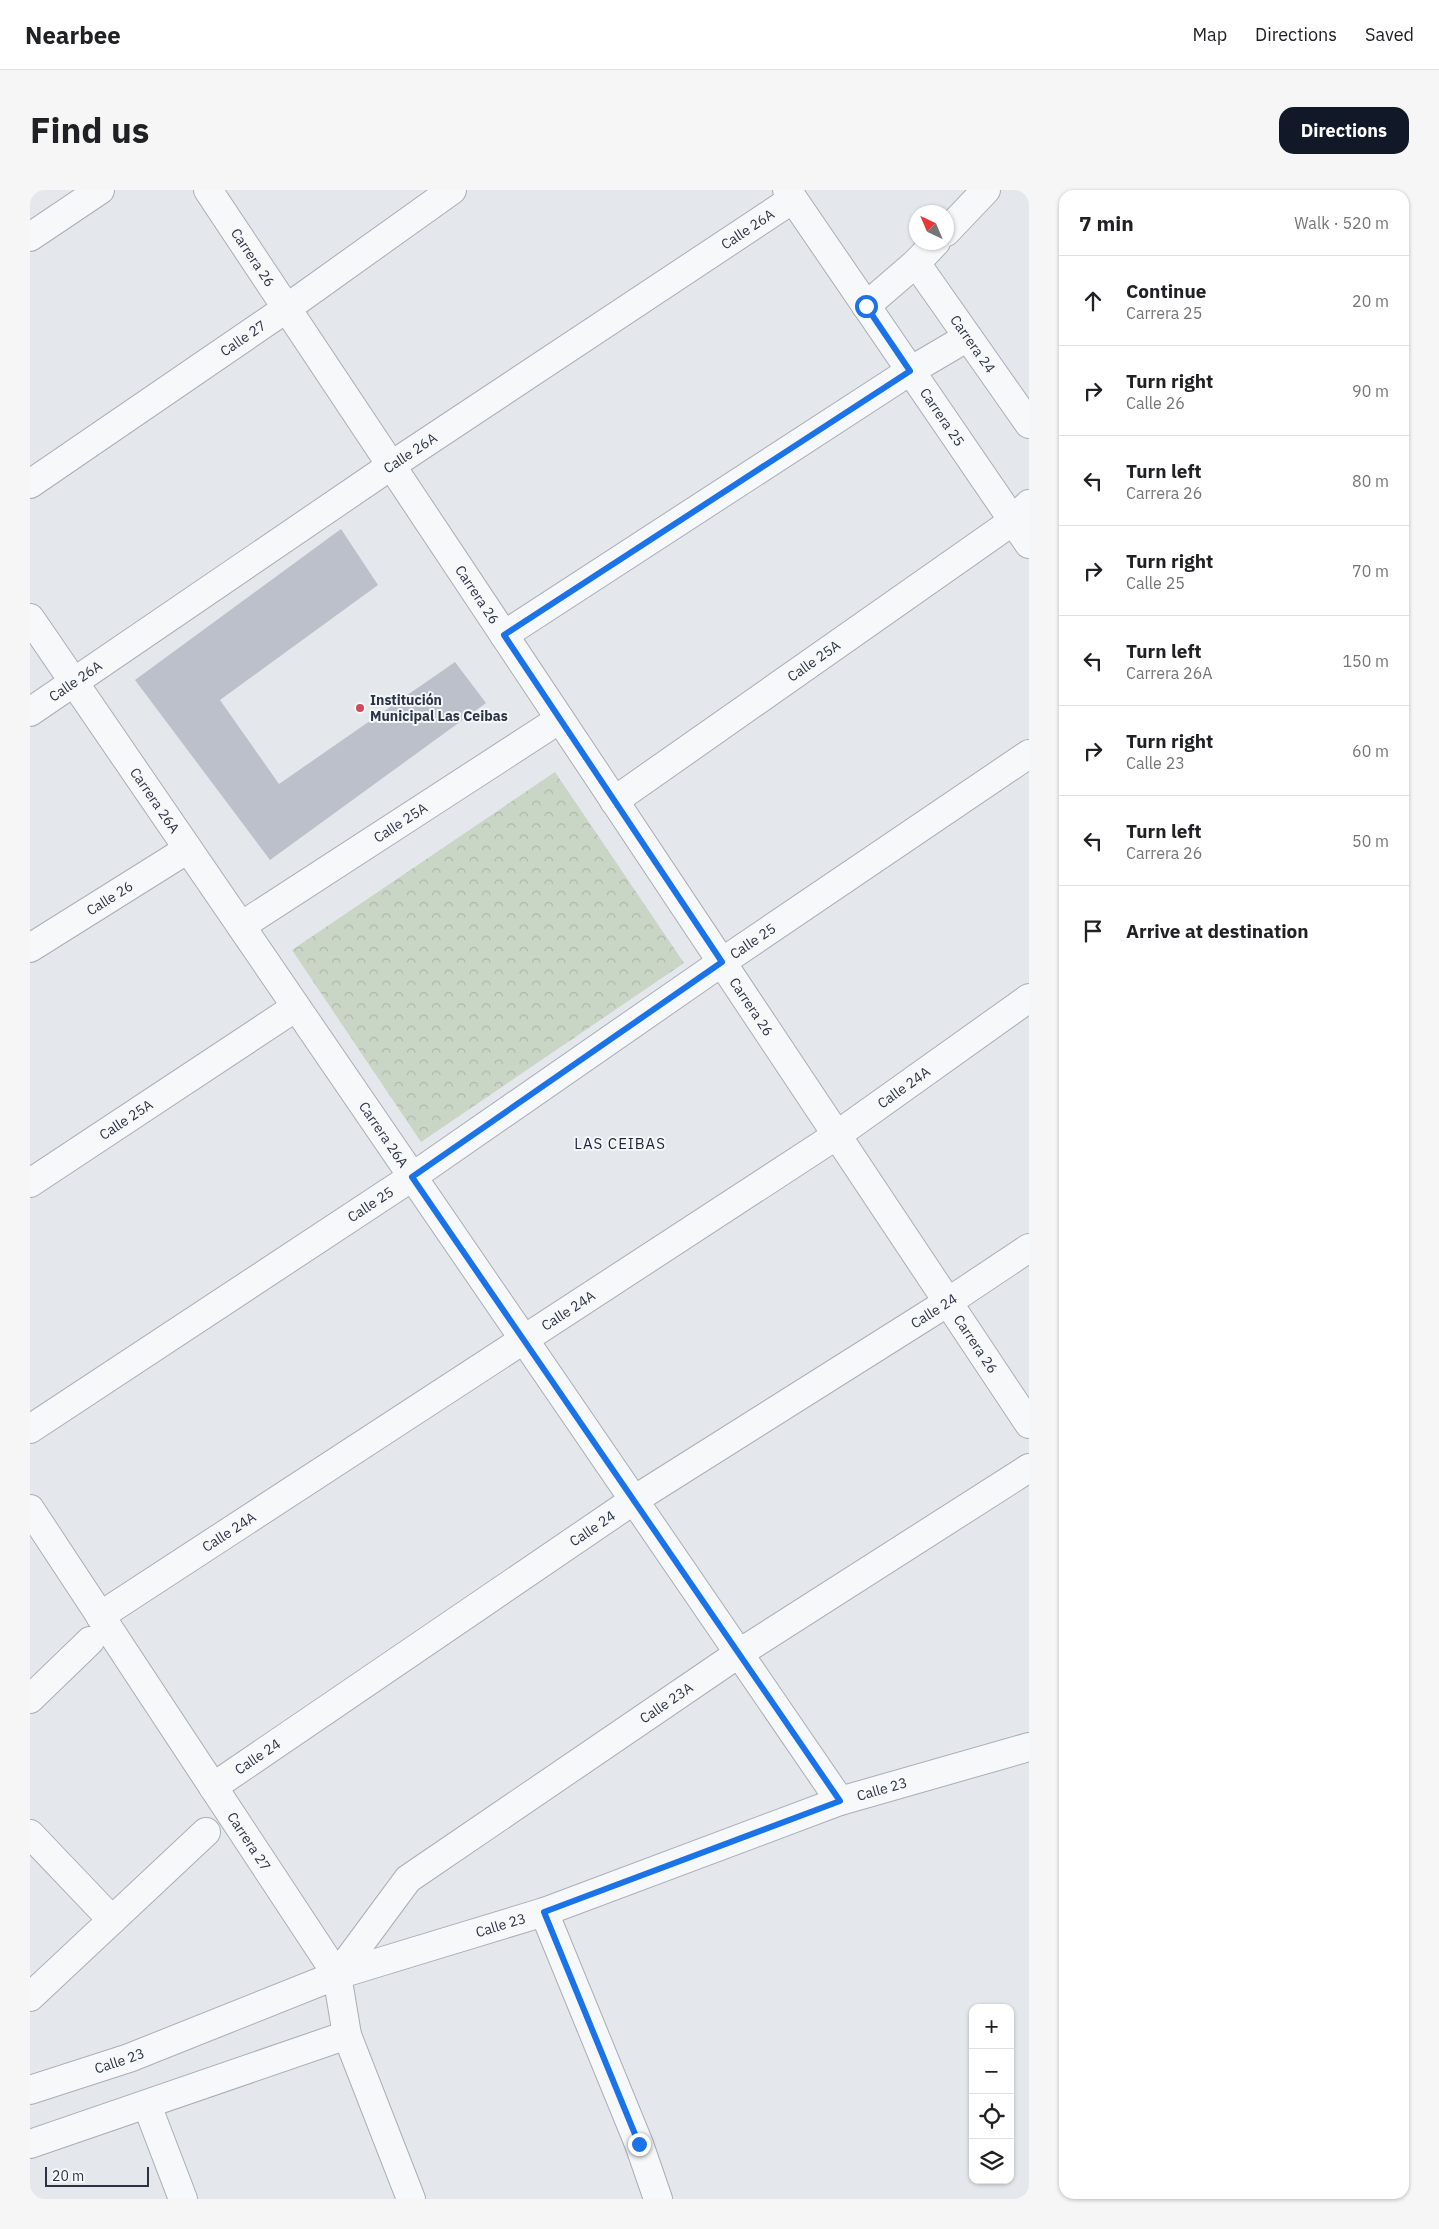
<!DOCTYPE html>
<meta charset="utf-8">
<style>
:root{--surface:#fff;--page:#f6f6f6;--text:#202124;--muted:#757577;--line:#e0e0e0;--accent:#111827}
body{margin:0;font-family:"IBM Plex Sans",sans-serif;background:var(--page);color:var(--text)}
.controls{position:absolute;right:15px;bottom:15px;display:grid;overflow:hidden;border-radius:10px;box-shadow:0 1px 4px #0004}
.controls button{width:45px;height:45px;display:grid;place-items:center;padding:0;border:0;border-bottom:1px solid var(--line);background:var(--surface);color:var(--text);font:25px sans-serif}
.compass{position:absolute;left:879px;top:15px;width:45px;height:45px;border-radius:50%;background:var(--surface);box-shadow:0 1px 4px #0004;rotate:316deg}
.scale{position:absolute;left:15px;bottom:12px;width:104px;box-sizing:border-box;padding-left:5px;border:2px solid #2b3445;border-top:0;font-size:14px;line-height:18px;white-space:nowrap;color:#2b3445;-webkit-text-stroke:4px #f4f6f9;paint-order:stroke}
.stop{position:absolute;width:15px;height:15px;margin:-11px;border:4px solid #1a73e8;border-radius:50%;background:#fff}
.stop.end{background:#1a73e8;border-color:#fff;box-shadow:0 1px 5px #0008}
.list{margin:0;padding:0;list-style:none}
h2{display:flex;justify-content:space-between;align-items:center;height:65px;margin:0;padding:0 20px;font-size:21px}
h2 small{font-size:16px;font-weight:400;color:var(--muted)}
.list li{display:grid;grid-template-columns:32px 1fr auto;gap:15px;align-items:center;box-sizing:border-box;height:90px;padding:0 20px;border-top:1px solid var(--line)}
.list b{display:block;font-size:19px;white-space:nowrap}
.list p{margin:0;font-size:16px;white-space:nowrap;color:var(--muted)}
.list em{font-size:16px;font-style:normal;color:var(--muted)}
.icon{flex:none;width:28px;height:28px;fill:none;stroke:currentColor;stroke-width:2;stroke-linecap:round;stroke-linejoin:round}
.map{position:relative;flex:none;width:999px;height:2009px;overflow:hidden;border-radius:15px}
header{display:flex;align-items:center;gap:30px;box-sizing:border-box;height:70px;padding:0 25px;background:var(--surface);border-bottom:1px solid var(--line)}
header strong{font-size:24px}
nav{display:flex;gap:28px;margin-inline-start:auto;font-size:18px}
.intro{display:flex;align-items:center;justify-content:space-between;box-sizing:border-box;height:120px;padding:0 30px}
h1{margin:0;font-size:35px}
.button{padding:12px 22px;border-radius:15px;background:var(--accent);color:#fff;font-size:18px;font-weight:700}
main{display:flex;gap:30px;padding:0 30px}
aside{flex:1;background:var(--surface);border-radius:15px;box-shadow:0 1px 4px #0004}
.map>svg:first-child{display:block}
.forest{fill:url(#forest-crowns)}
.building{fill:#bbc0ca}
.lines{fill:none;stroke-linecap:round;stroke-linejoin:round}
.street-casing{stroke:#a9aeb7;stroke-width:30}
.street{stroke:#f7f8fa;stroke-width:28}
.route{stroke:#1a73e8;stroke-width:6}
.poi-dot{fill:#d1495b;stroke:#f4f6f9;stroke-width:2}
.labels{text-anchor:middle;dominant-baseline:central;stroke-width:4;stroke-linejoin:round;paint-order:stroke}
.street-label{font-size:14px;fill:#2b3445;stroke:#f4f6f9}
.poi-label{font-size:14px;font-weight:bold;fill:#2b3445;stroke:#f4f6f9;text-anchor:start}
.neighbourhood-label{font-size:15px;letter-spacing:1px;fill:#1d2536;stroke:#f4f6f9}
</style>
<header>
<strong>Nearbee</strong>
<nav><a>Map</a><a>Directions</a><a>Saved</a></nav>
</header>
<div class="intro"><h1>Find us</h1><a class="button">Directions</a></div>
<main>
<div class="map">
<svg width="999" height="2009" viewBox="0 0 999 2009">
<defs>
<pattern id="forest-crowns" width="20" height="18" patternUnits="userSpaceOnUse" patternTransform="scale(1.25)"><rect width="20" height="18" fill="#c9d6c5"/><path d="M2 6a3 3 0 1 1 6 0M12 15a3 3 0 1 1 6 0" fill="none" stroke="#adb8ab"/></pattern>
</defs>
<rect width="100%" height="100%" fill="#e4e7ec"/>
<!-- forest -->
<path class="forest" d="M525 582 654 773 391 952 262 760Z"/>
<!-- building -->
<path class="building" d="M311 339 348 395 190 510 249 594 425 472 456 513 240 670 105 490Z"/>
<g class="lines">
<defs>
<g id="street">
<path id="s1" d="M178 0 999 1234"/>
<path id="s2" d="M757 0 999 354"/>
<path d="M916 42 956 0"/>
<path d="M0 47 70 0"/>
<path id="s3" d="M886 73 999 234"/>
<path d="M836 116 886 73 906 52"/>
<path id="s4" d="M0 294 257 118 422 0"/>
<path id="s5" d="M0 428 810 1611"/>
<path d="M474 445 880 181 938 147"/>
<path id="s6" d="M0 522 362 275 763 9"/>
<path id="s7" d="M584 611 983 331 999 314"/>
<path id="s8" d="M211 736 530 529"/>
<path id="s9" d="M0 758 158 659"/>
<path id="s10" d="M0 993 266 817"/>
<path id="s11" d="M0 1239 382 987 692 772 999 564"/>
<path id="s12" d="M0 1319 307 1785 317 1845 381 2009"/>
<path id="s13" d="M70 1426 807 945 999 808"/>
<path d="M0 1509 60 1451"/>
<path id="s14" d="M183 1597 604 1310 918 1112 999 1058"/>
<path d="M0 1644 82 1730"/>
<path d="M514 1722 609 1954 628 2009"/>
<path id="s15" d="M307 1785 378 1689 708 1464 999 1278"/>
<path d="M0 1807 176 1642"/>
<path id="s16" d="M0 1900 99 1868 307 1785 514 1722 810 1611 999 1557"/>
<path d="M117 1915 153 2009"/>
<path d="M0 1954 317 1845"/>
</g>
</defs>
<!-- street casing -->
<use href="#street" class="street-casing"/>
<!-- street -->
<use href="#street" class="street"/>
</g>
<g class="lines">
<!-- route -->
<path class="route" d="M609 1954 514 1722 810 1611 382 987 692 772 474 445 880 181 836 116"/>
</g>
<!-- markers -->
<circle class="poi-dot" cx="330" cy="518" r="5"/>
<g class="labels">
<!-- street labels -->
<g class="street-label">
<text stroke="none"><textPath href="#s6" startOffset="865">Calle 26A</textPath></text>
<text stroke="none"><textPath href="#s1" startOffset="81">Carrera 26</textPath></text>
<text stroke="none"><textPath href="#s4" startOffset="258">Calle 27</textPath></text>
<text stroke="none"><textPath href="#s3" startOffset="99">Carrera 24</textPath></text>
<text stroke="none"><textPath href="#s2" startOffset="275">Carrera 25</textPath></text>
<text stroke="none"><textPath href="#s6" startOffset="460">Calle 26A</textPath></text>
<text stroke="none"><textPath href="#s1" startOffset="486">Carrera 26</textPath></text>
<text stroke="none"><textPath href="#s7" startOffset="244">Calle 25A</textPath></text>
<text stroke="none"><textPath href="#s6" startOffset="55">Calle 26A</textPath></text>
<text stroke="none"><textPath href="#s5" startOffset="221">Carrera 26A</textPath></text>
<text stroke="none"><textPath href="#s8" startOffset="190">Calle 25A</textPath></text>
<text stroke="none"><textPath href="#s9" startOffset="94">Calle 26</textPath></text>
<text stroke="none"><textPath href="#s11" startOffset="872">Calle 25</textPath></text>
<text stroke="none"><textPath href="#s1" startOffset="981">Carrera 26</textPath></text>
<text stroke="none"><textPath href="#s13" startOffset="962">Calle 24A</textPath></text>
<text stroke="none"><textPath href="#s10" startOffset="115">Calle 25A</textPath></text>
<text stroke="none"><textPath href="#s5" startOffset="626">Carrera 26A</textPath></text>
<text stroke="none"><textPath href="#s11" startOffset="408">Calle 25</textPath></text>
<text stroke="none"><textPath href="#s14" startOffset="864">Calle 24</textPath></text>
<text stroke="none"><textPath href="#s13" startOffset="559">Calle 24A</textPath></text>
<text stroke="none"><textPath href="#s1" startOffset="1386">Carrera 26</textPath></text>
<text stroke="none"><textPath href="#s14" startOffset="459">Calle 24</textPath></text>
<text stroke="none"><textPath href="#s13" startOffset="154">Calle 24A</textPath></text>
<text stroke="none"><textPath href="#s15" startOffset="432">Calle 23A</textPath></text>
<text stroke="none"><textPath href="#s14" startOffset="54">Calle 24</textPath></text>
<text stroke="none"><textPath href="#s16" startOffset="904">Calle 23</textPath></text>
<text stroke="none"><textPath href="#s12" startOffset="398">Carrera 27</textPath></text>
<text stroke="none"><textPath href="#s16" startOffset="499">Calle 23</textPath></text>
<text stroke="none"><textPath href="#s16" startOffset="94">Calle 23</textPath></text>
</g>
<!-- poi labels -->
<g class="poi-label">
<text x="340" y="510">Institución<tspan x="340" dy="16">Municipal Las Ceibas</tspan></text>
</g>
<!-- neighbourhood labels -->
<g class="neighbourhood-label">
<text x="590" y="953">LAS CEIBAS</text>
</g>
</g>
</svg>
<div class="controls">
<button>+</button>
<button>−</button>
<button><svg class="icon" aria-label="locate" viewBox="0 0 24 24"><circle cx="12" cy="12" r="6"/><path d="M12 2v4M12 18v4M2 12h4M18 12h4"/></svg></button>
<button><svg class="icon" aria-label="layers" viewBox="0 0 24 24"><path d="M12 4l9 5-9 5-9-5zM3 14l9 5 9-5"/></svg></button>
</div>
<svg class="compass" viewBox="-18 -18 36 36"><path d="M0-13l5 13h-10z" fill="#e53935"/><path d="M0 13l5-13h-10z" fill="#757577"/></svg>
<div class="scale">20 m</div>
<div class="stop" style="left:836px;top:116px"></div>
<div class="stop end" style="left:609px;top:1954px"></div>
</div>
<aside>
<h2>7 min<small>Walk · 520 m</small></h2>
<ul class="list">
<li><svg class="icon" aria-label="ahead" viewBox="0 0 24 24"><path d="M12 20V5M6 11l6-6 6 6"/></svg><div><b>Continue</b><p>Carrera 25</p></div><em>20 m</em></li>
<li><svg class="icon" aria-label="right" viewBox="0 0 24 24"><path d="M7 20v-9h11M14 6l5 5-5 5"/></svg><div><b>Turn right</b><p>Calle 26</p></div><em>90 m</em></li>
<li><svg class="icon" aria-label="left" viewBox="0 0 24 24"><path d="M17 20v-9H6M10 6l-5 5 5 5"/></svg><div><b>Turn left</b><p>Carrera 26</p></div><em>80 m</em></li>
<li><svg class="icon" aria-label="right" viewBox="0 0 24 24"><path d="M7 20v-9h11M14 6l5 5-5 5"/></svg><div><b>Turn right</b><p>Calle 25</p></div><em>70 m</em></li>
<li><svg class="icon" aria-label="left" viewBox="0 0 24 24"><path d="M17 20v-9H6M10 6l-5 5 5 5"/></svg><div><b>Turn left</b><p>Carrera 26A</p></div><em>150 m</em></li>
<li><svg class="icon" aria-label="right" viewBox="0 0 24 24"><path d="M7 20v-9h11M14 6l5 5-5 5"/></svg><div><b>Turn right</b><p>Calle 23</p></div><em>60 m</em></li>
<li><svg class="icon" aria-label="left" viewBox="0 0 24 24"><path d="M17 20v-9H6M10 6l-5 5 5 5"/></svg><div><b>Turn left</b><p>Carrera 26</p></div><em>50 m</em></li>
<li><svg class="icon" aria-label="arrive" viewBox="0 0 24 24"><path d="M6 21V4h12l-3 4 3 4H6"/></svg><div><b>Arrive at destination</b></div></li>
</ul>
</aside>
</main>
